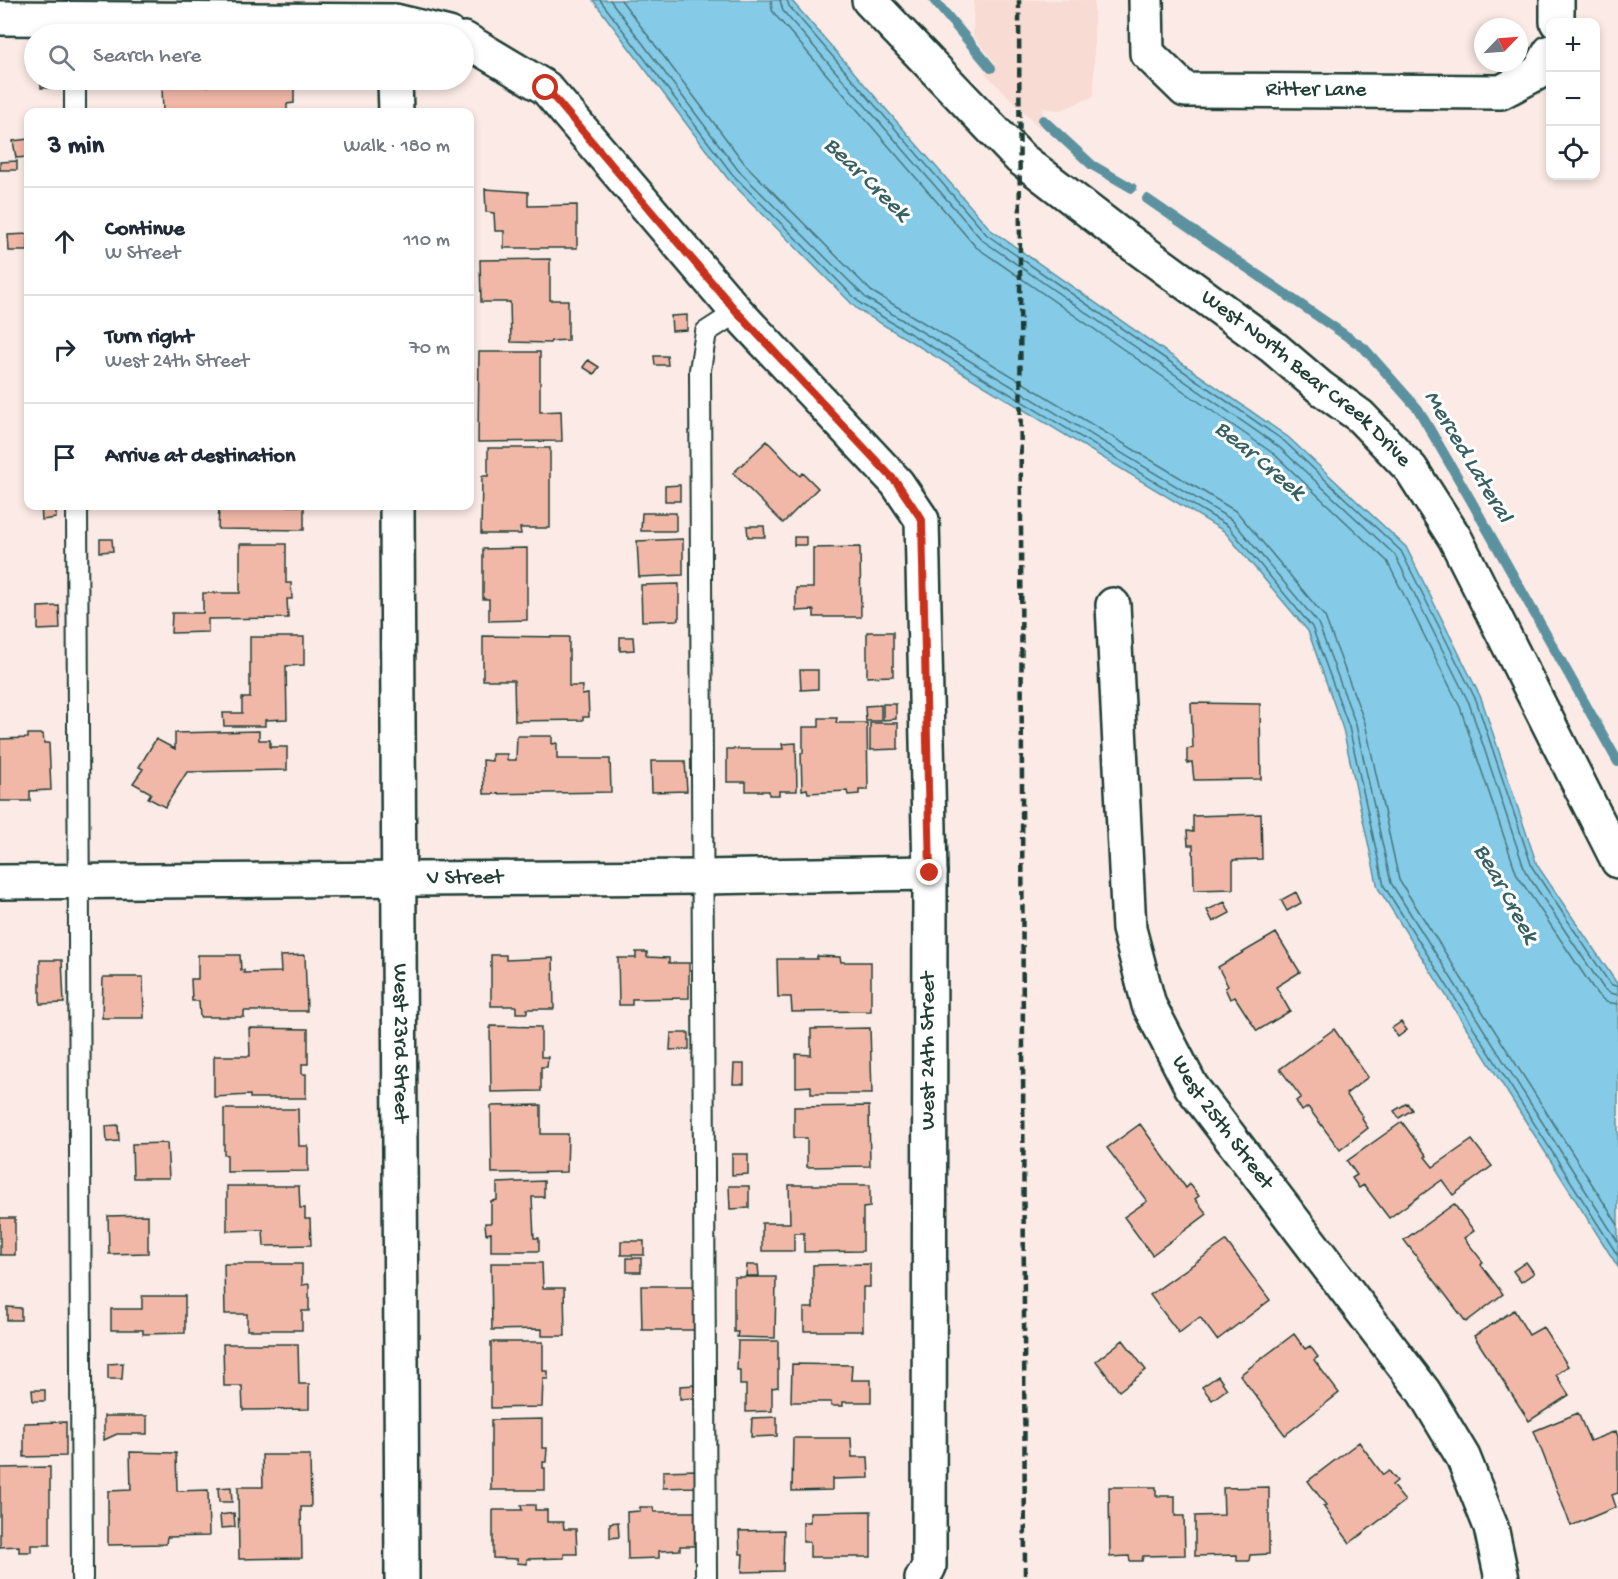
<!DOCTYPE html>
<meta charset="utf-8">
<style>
:root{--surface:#fff;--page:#f2f2f3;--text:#1f2937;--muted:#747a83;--line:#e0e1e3}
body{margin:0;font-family:"Gochi Hand",sans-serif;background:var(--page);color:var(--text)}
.controls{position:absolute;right:18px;top:18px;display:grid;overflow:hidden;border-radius:12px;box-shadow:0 3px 9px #0003}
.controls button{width:54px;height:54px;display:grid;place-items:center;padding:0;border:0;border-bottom:2px solid var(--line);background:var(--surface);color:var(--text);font:30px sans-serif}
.compass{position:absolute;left:1474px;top:18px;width:54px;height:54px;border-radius:50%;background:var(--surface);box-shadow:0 3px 9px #0003;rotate:65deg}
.stop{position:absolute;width:18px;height:18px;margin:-14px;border:4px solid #c8321e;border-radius:50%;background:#fff}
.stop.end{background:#c8321e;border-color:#fff;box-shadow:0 2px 6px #0008}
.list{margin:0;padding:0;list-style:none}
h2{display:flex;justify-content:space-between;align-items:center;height:78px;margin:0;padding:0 24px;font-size:26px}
h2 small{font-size:20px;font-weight:400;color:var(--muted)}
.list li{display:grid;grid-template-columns:39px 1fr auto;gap:18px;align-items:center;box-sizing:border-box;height:108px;padding:0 24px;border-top:2px solid var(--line)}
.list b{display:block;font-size:22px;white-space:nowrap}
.list p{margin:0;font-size:20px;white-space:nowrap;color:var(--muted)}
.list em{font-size:20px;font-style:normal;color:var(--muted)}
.icon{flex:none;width:33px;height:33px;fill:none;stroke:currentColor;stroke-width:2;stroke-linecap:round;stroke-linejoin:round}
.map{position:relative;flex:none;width:1618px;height:1579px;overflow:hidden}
.search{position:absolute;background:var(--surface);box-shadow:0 3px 9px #0003;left:24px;top:24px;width:450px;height:66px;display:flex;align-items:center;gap:15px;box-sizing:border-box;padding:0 21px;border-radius:33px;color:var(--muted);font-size:22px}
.panel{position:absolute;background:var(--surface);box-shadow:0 3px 9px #0003;left:24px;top:108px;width:450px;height:402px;border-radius:12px}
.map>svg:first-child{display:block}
.built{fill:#f8dbd3}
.water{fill:#85cbe7;stroke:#5c929f;stroke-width:1.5}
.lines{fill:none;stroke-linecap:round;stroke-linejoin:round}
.shore{stroke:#48767c;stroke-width:1.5}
.stream{stroke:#5c929f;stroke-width:10}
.building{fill:#f1b8a8;stroke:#1f3d34;stroke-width:1.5}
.lane-casing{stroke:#1f3d34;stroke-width:24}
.street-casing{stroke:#1f3d34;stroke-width:38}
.lane{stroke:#fff;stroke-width:20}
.street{stroke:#fff;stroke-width:33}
.rail{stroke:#1f3d34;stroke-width:4.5;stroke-dasharray:9 4.5;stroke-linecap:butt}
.route{stroke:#c8321e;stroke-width:8}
.labels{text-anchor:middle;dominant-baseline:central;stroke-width:6;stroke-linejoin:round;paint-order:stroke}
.street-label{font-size:22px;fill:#1f3d34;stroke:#fff}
.water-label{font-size:24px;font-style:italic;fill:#386061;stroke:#fff}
</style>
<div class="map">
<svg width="1618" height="1579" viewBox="0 0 1618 1579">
<rect width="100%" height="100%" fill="#fbeae5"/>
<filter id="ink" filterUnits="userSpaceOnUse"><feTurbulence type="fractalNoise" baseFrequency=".0167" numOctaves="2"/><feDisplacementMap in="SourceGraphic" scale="12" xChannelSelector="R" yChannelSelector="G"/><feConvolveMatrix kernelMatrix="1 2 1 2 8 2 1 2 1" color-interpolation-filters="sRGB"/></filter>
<g filter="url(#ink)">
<!-- built -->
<path class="built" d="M974 0H1094V96L1061 110 1043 108 1040 128 985 73 996 64 973 35Z"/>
<!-- water -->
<path class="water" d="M593 0H791L991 230 1288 437 1406 547 1481 698 1537 865 1618 985V1267L1378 888 1343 729 1308 631 1224 531 857 309 728 179Z"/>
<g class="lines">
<!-- shore -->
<path class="shore" d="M600 0 733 175 861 304 1228 526 1312 627 1349 727 1384 886 1618 1256
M610 0 738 170 866 298 1232 520 1318 623 1356 725 1391 883 1618 1242
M621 0 745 164 871 291 1237 512 1325 617 1365 723 1399 880 1618 1225
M771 0 772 10 777 17 976 247 1274 454 1387 561 1460 707 1517 875 1597 994 1606 1002 1618 1004
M780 0 783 11 982 240 1279 447 1395 555 1469 703 1525 871 1604 989 1610 993 1618 995
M787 0 789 6 987 235 1284 441 1401 551 1476 700 1532 867 1610 984 1618 987"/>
<!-- stream -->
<path class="stream" d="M934 0 991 68
M1043 120 1092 165 1132 188
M1147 199 1364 348 1418 409 1469 497 1618 762"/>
</g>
<!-- building -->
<path class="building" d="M41 80H58V87L41 88Z
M209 84H294V103L287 104V112H163L162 86H209Z
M28 139V157L16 158 13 141Z
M17 161V170H0V162Z
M485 189 528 192V206L577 205V248H504V231H495L494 213 486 212Z
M28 234V251H9L8 235Z
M550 259V300H568V340L551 341 550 343 511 342 510 302H481L480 260Z
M687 315V330L672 331 671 316Z
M479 352H540V412L561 411 562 441 478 442Z
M654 356H667L668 365H655Z
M588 360 599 367 594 374 583 367Z
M767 441 800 476 803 473 818 488 783 523 733 473Z
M488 448H550V528H520L521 534H481L482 476H488Z
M680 485V501H665V486Z
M41 506H56V518L42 520Z
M217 506H304V530L218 529 219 507Z
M642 513H676V531H641Z
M747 526H764L765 537H748Z
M794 537H806V545H794Z
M100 539H112L113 551 100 552Z
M683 539V575L639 577 637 541Z
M240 544H286V583H291L292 599H287L288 618 208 619V632L171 633 172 613H203V593H240Z
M860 547 861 617H814V610L796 611V588H813V548Z
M527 548V620L489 621V599H483V549Z
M679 584V620L642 621 641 585Z
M59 606 60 629 38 630V607Z
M867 632H893V676L867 677Z
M483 636 569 637V686H583L582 695 588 694 589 717H583V720L515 721 514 680H483Z
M250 637H304V665L286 666 287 719 265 720V726H224L223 713H242V698H250Z
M620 637H633L634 650 620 651Z
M800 670H818V689L801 690Z
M1191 703 1260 704 1261 779 1194 780 1192 762 1187 763V749L1193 748Z
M883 704H896V719L883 720Z
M881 705V721H866L865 706Z
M819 718H837L836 723H867L868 790H859V794L848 795 847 791 808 793 807 789 802 790 801 753H803V727H819Z
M870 723H898V749L870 750Z
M259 731V740H270V747H287V770L187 772 165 807 148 798 151 793 133 783 143 769 139 767 156 739 175 749V733Z
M28 734H43L44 743H49L51 790 30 791V801H0V739L28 738Z
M517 736H552V744L557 743V759H610L611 792 484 794 483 760 492 761V754H507V760H516Z
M796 743 797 791H779V795H769V791H746V782H727V749H783L782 744Z
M651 761H685L687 791 652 792Z
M1261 814 1262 859 1233 860V889L1194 890 1193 845H1188L1187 831 1193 832V816Z
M1296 892 1301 903 1287 911 1281 900Z
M1225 902 1230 913 1213 922 1207 910Z
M1276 933 1300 972 1276 987 1290 1011 1257 1031 1235 997 1230 999 1225 988 1228 986 1218 967Z
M636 952H647V957L669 958V963H689V998L632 999V1005H619L618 958H636Z
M198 955H240L241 970H244V973L281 972 280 956 305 955 307 1011H244V1017H200L199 1001H192L191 979H198Z
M491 955H506V960L553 958 554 1009H527V1013H516V1006H491Z
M817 956 840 957 841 962H871V1011L792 1012 791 997H778L777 959H817Z
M40 960H62L64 1003 40 1004Z
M103 977H143L144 1018H102Z
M1401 1022 1407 1030 1398 1037 1392 1028Z
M490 1026 541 1027V1057H548L547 1067H541V1091L491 1092Z
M249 1028 308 1029V1064H302V1074H306V1098H250V1095L214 1097V1056H250Z
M870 1028 872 1094H811V1086L796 1087V1054L811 1055V1029Z
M1334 1029 1368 1077 1346 1094 1363 1117 1362 1119 1368 1128 1340 1150 1308 1107 1302 1111 1296 1101 1301 1097 1280 1069Z
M671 1033H689V1049L670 1050Z
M734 1064H744V1084H733Z
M1407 1103 1412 1110 1399 1118 1394 1111Z
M541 1105V1134H568L567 1172 492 1173 491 1106Z
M869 1106 870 1166 807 1167V1138H794V1107Z
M224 1109H298L299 1146H308V1171L227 1172V1155L224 1154Z
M1402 1122 1427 1156 1425 1157 1433 1167 1472 1140 1492 1166 1453 1195 1442 1180 1389 1218 1364 1185 1359 1188 1352 1178 1357 1175 1347 1161Z
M1140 1124 1186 1188 1190 1184 1199 1196 1195 1199 1207 1214 1152 1255 1124 1217 1147 1201 1107 1148Z
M118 1125 119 1141 107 1142 106 1126Z
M167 1143 169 1178H133L132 1144Z
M732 1154H748V1174L732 1175Z
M544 1181V1197H532L534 1238H539V1251H491V1233L486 1234 485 1223H491V1201L497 1200V1183Z
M789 1185H870V1207L863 1208V1251L804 1252V1233H794V1251H762V1223H790Z
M227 1186H299L300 1208H305V1219H310L311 1245 264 1246 263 1230 227 1231Z
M729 1186H749V1208L730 1209Z
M1454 1204 1474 1231 1464 1238 1483 1262 1481 1265 1503 1294 1466 1322 1404 1240Z
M148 1215V1253L109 1254 108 1216Z
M0 1218H15V1255H0Z
M621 1241H644V1255H621Z
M1226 1241 1270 1300 1217 1340 1200 1317 1179 1333 1150 1295Z
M627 1258H641V1272H627Z
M1526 1262 1534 1273 1521 1282 1513 1271Z
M491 1263H542L543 1288H564L565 1336H542V1329L492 1330Z
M224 1264H302V1285L309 1284V1311H302V1330H247V1314H225Z
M870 1264V1287H863V1331H804V1308H813V1265Z
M747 1265H758L759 1276H746Z
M734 1277H776L775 1338 737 1337 738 1332H734Z
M641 1286H693L695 1330H642Z
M142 1296H185V1333L143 1334V1330H111V1309H142Z
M7 1307 21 1308V1320H7Z
M1514 1310 1529 1335 1543 1327 1568 1366 1556 1375 1569 1395 1529 1421 1474 1336Z
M1294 1334 1305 1349 1310 1346 1318 1357 1314 1360 1339 1393 1285 1435 1240 1375Z
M1123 1340 1146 1370 1119 1391 1096 1361Z
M738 1341H778V1387L772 1388V1411L746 1412V1385H740V1370H737Z
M491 1342H543V1371H548V1379H543L542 1407 491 1408Z
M223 1344H298L299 1384H309V1409L243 1410 242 1386H224Z
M123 1363 122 1379H108V1364Z
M792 1364 852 1365 851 1380H871V1402H843V1406H831V1402H791Z
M1218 1376 1227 1389 1212 1400 1202 1387Z
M695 1385 696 1398 680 1399V1386Z
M32 1390H45V1401H33Z
M1578 1413 1590 1441 1616 1431 1618 1437V1493L1612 1495 1616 1507 1571 1526 1534 1431Z
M104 1416H147V1434H117L104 1440Z
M777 1417V1436L751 1437 752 1418Z
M542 1419V1448H547L546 1462H543V1468H545V1490H491V1420Z
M66 1422V1456L24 1457V1423Z
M793 1438H851L852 1457H868L869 1478 832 1479V1490L792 1491Z
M1359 1442 1383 1475 1389 1471 1397 1481 1392 1485 1405 1501 1350 1543 1323 1506 1326 1505 1308 1481Z
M130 1452 176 1453 177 1491 208 1490 209 1536 167 1537 166 1544 108 1545V1491L131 1490Z
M262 1455H310L311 1507H301L302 1558 239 1559 238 1487H263Z
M50 1467V1545H31V1552H19V1546L0 1547V1468Z
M696 1470V1487L663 1488V1471Z
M231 1487 232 1502H219L218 1488Z
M1109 1487H1156V1496H1175V1516H1184L1185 1555 1143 1556 1142 1561H1130L1129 1556 1110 1557Z
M1269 1487V1554L1250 1555 1249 1561H1237V1555L1195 1556V1516L1224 1515 1223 1488Z
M521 1505H535V1510H547V1522H563L564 1529H576L577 1554H564V1558L527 1559V1564L517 1563 518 1559 493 1558V1510H522Z
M640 1507H653L654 1512H695L696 1546H680V1550L659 1551V1558L628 1559 627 1512 640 1511Z
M871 1511V1557H810V1542H803V1522H810V1512Z
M234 1513 235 1527 221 1528 220 1515Z
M618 1522 619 1537 610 1538V1523Z
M784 1530 783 1571 742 1572 743 1554H740L739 1531Z"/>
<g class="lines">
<defs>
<path id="lane" d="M75 80V112
M77 506 82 1579
M706 1579 700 370 706 332 737 312"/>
<g id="street">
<path id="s1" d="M869 0 1020 158 1115 231 1273 347 1321 388 1360 416 1411 469 1455 538 1618 861"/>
<path id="s2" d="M1146 0 1147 53 1185 90 1501 92 1539 72 1550 52"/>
<path d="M1557 0V22"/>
<path d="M0 18 395 21 449 34"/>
<path d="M464 39 546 88 737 312 897 483 922 520 930 873 929 1567 922 1579"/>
<path d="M395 80 396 112"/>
<path id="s3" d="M397 506 402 1579"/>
<path id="s4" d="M1113 605 1129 929 1149 1005 1191 1086 1424 1392 1463 1457 1491 1527 1502 1579"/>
<path id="s5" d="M0 882 703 877 930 873"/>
</g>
</defs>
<!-- lane casing -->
<use href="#lane" class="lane-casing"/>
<!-- street casing -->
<use href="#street" class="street-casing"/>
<!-- lane -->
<use href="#lane" class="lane"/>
<!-- street -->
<use href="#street" class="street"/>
<!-- rail -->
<path class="rail" d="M1019 0 1025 1579"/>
</g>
</g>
<g class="lines" filter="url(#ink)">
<!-- route -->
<path class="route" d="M546 88 737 312 897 483 922 520 930 873"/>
</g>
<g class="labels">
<!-- street labels -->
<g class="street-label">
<text stroke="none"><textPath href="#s2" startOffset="237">Ritter Lane</textPath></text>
<text stroke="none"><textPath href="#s1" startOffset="580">West North Bear Creek Drive</textPath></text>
<text stroke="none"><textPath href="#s5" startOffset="465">V Street</textPath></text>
<text stroke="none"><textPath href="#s3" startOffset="537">West 23rd Street</textPath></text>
<text transform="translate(929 1051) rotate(-90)">West 24th Street</text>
<text stroke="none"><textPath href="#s4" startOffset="542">West 25th Street</textPath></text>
</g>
<!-- water labels -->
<g class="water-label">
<text transform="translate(866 180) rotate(44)">Bear Creek</text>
<text transform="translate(1467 457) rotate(59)">Merced Lateral</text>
<text transform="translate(1259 461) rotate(40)">Bear Creek</text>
<text transform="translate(1505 894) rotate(61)">Bear Creek</text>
</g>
</g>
</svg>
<div class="controls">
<button>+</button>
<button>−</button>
<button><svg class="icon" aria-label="locate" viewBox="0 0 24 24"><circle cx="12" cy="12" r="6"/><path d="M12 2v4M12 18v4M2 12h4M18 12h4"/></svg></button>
</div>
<svg class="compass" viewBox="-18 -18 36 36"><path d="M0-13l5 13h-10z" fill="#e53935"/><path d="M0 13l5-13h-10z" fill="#747a83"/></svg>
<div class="stop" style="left:546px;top:88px"></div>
<div class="stop end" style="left:930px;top:873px"></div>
<div class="search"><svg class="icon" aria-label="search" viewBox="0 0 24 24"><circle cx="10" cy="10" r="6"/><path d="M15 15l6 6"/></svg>Search here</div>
<section class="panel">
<h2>3 min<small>Walk · 180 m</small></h2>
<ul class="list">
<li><svg class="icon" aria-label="ahead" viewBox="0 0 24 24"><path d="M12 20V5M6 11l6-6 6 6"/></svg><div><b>Continue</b><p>W Street</p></div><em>110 m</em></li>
<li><svg class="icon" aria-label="right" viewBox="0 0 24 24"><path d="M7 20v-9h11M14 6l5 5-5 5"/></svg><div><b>Turn right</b><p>West 24th Street</p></div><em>70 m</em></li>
<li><svg class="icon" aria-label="arrive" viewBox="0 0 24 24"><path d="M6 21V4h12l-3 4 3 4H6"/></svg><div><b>Arrive at destination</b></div></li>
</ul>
</section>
</div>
